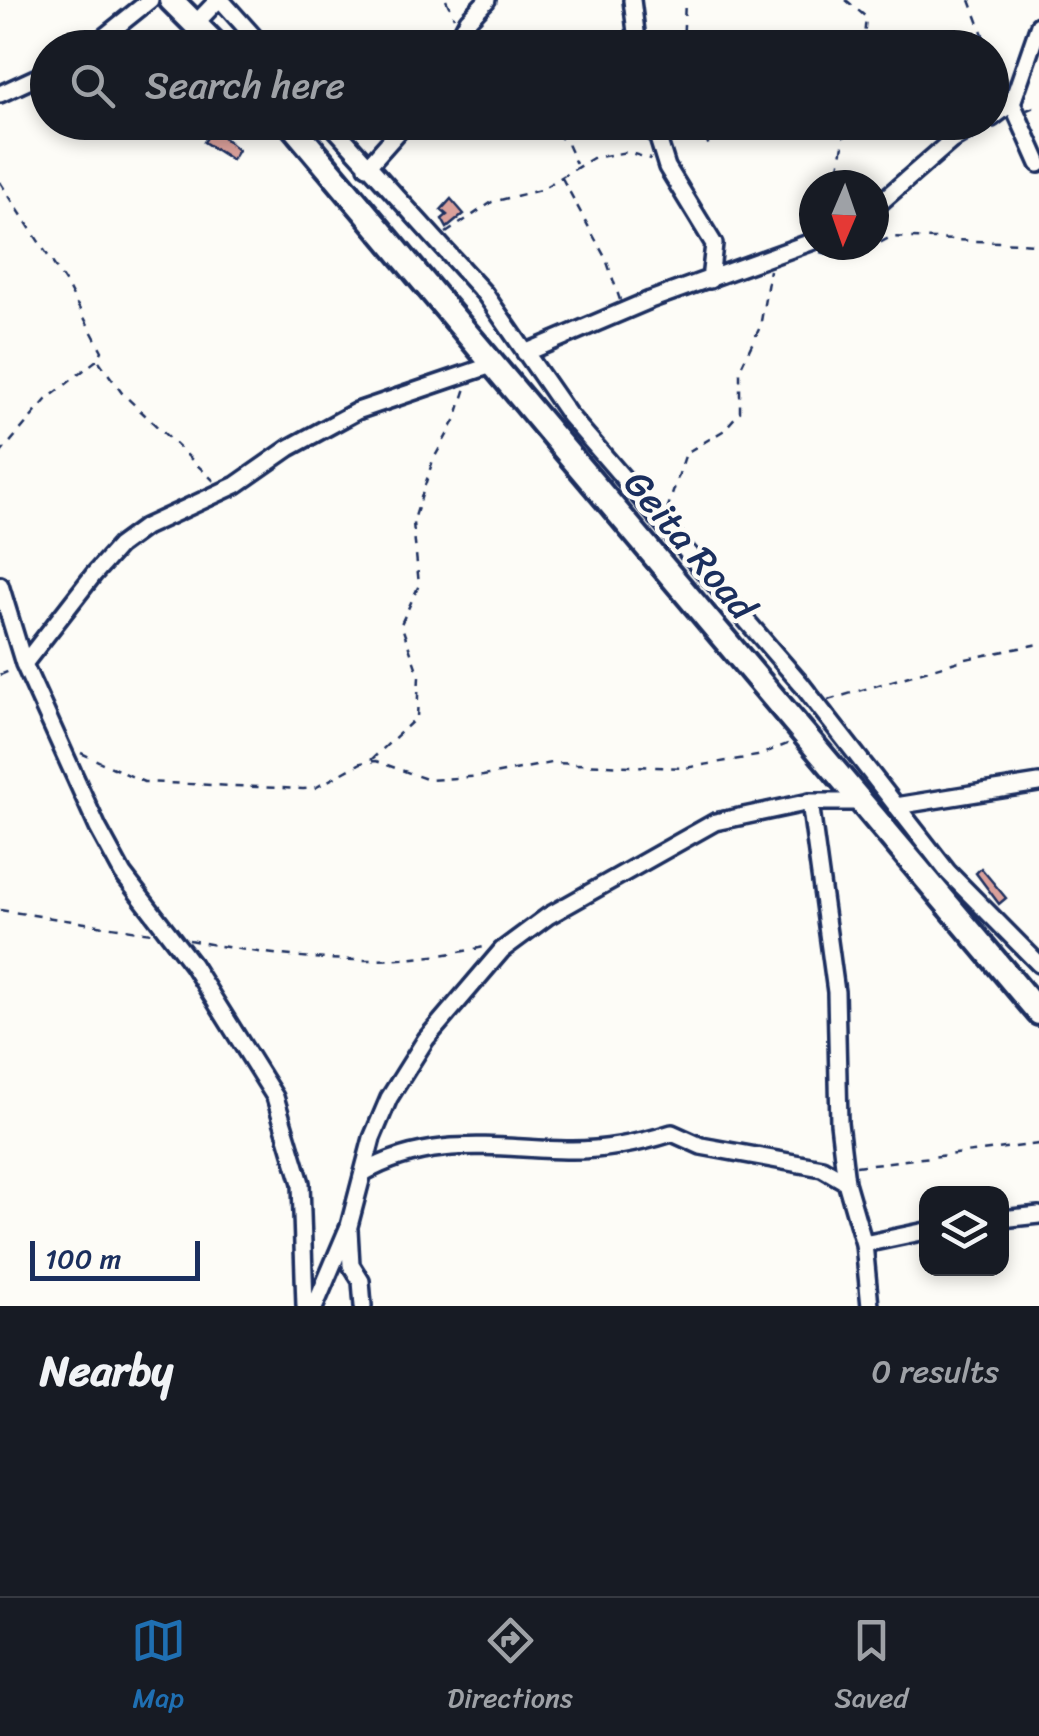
<!DOCTYPE html>
<style>
:root{--surface:#171b24;--page:#242831;--text:#f1f3f6;--muted:#9ea1a6;--line:#363941;--accent:#1f6fb2}
body{margin:0;font-family:Sriracha,sans-serif;background:var(--page);color:var(--text)}
.controls{position:absolute;right:30px;bottom:30px;display:grid;overflow:hidden;border-radius:20px;box-shadow:0 5px 15px #0003}
.controls button{width:90px;height:90px;display:grid;place-items:center;padding:0;border:0;border-bottom:2px solid var(--line);background:var(--surface);color:var(--text);font:50px sans-serif}
.compass{position:absolute;left:799px;top:170px;width:90px;height:90px;border-radius:50%;background:var(--surface);box-shadow:0 5px 15px #0003;rotate:182deg}
.scale{position:absolute;left:30px;bottom:25px;width:170px;box-sizing:border-box;padding-left:10px;border:5px solid #1b2f5e;border-top:0;font-size:28px;line-height:35px;white-space:nowrap;color:#1b2f5e;-webkit-text-stroke:8px #fdfcf7;paint-order:stroke}
.list{margin:0;padding:0;list-style:none}
h2{display:flex;justify-content:space-between;align-items:center;height:130px;margin:0;padding:0 40px;font-size:42px}
h2 small{font-size:32px;font-weight:400;color:var(--muted)}
.icon{flex:none;width:55px;height:55px;fill:none;stroke:currentColor;stroke-width:2;stroke-linecap:round;stroke-linejoin:round}
.map{position:relative;flex:none;width:1039px;height:1306px;overflow:hidden}
.search{position:absolute;background:var(--surface);box-shadow:0 5px 15px #0003;left:30px;right:30px;top:30px;height:110px;display:flex;align-items:center;gap:25px;box-sizing:border-box;padding:0 35px;border-radius:55px;color:var(--muted);font-size:38px}
.sheet{height:290px;background:var(--surface)}
nav{display:flex;justify-content:space-around;align-items:center;box-sizing:border-box;height:140px;border-top:2px solid var(--line);background:var(--surface);font-size:28px;color:var(--muted)}
nav a{display:grid;justify-items:center;gap:5px}
nav .on{color:var(--accent)}
.map>svg:first-child{display:block}
.building{fill:#dba19b;stroke:#1b2f5e;stroke-width:2.5}
.lines{fill:none;stroke-linecap:round;stroke-linejoin:round}
.minor-casing{stroke:#1b2f5e;stroke-width:22}
.highway-casing{stroke:#1b2f5e;stroke-width:30}
.path{stroke:#1b2f5e;stroke-width:2.5;stroke-dasharray:8 8;stroke-linecap:butt}
.minor{stroke:#fdfcf7;stroke-width:15}
.highway{stroke:#fdfcf7;stroke-width:22}
.labels{text-anchor:middle;dominant-baseline:central;stroke-width:9;stroke-linejoin:round;paint-order:stroke}
.street-label{font-size:38px;fill:#1b2f5e;stroke:#fdfcf7}
</style>
<div class="map">
<svg width="1039" height="1306" viewBox="0 0 1039 1306">
<rect width="100%" height="100%" fill="#fdfcf7"/>
<filter id="ink" filterUnits="userSpaceOnUse"><feTurbulence type="fractalNoise" baseFrequency=".01" numOctaves="2"/><feDisplacementMap in="SourceGraphic" scale="20" xChannelSelector="R" yChannelSelector="G"/><feConvolveMatrix kernelMatrix="1 2 1 2 8 2 1 2 1" color-interpolation-filters="sRGB"/></filter>
<g filter="url(#ink)">
<!-- building -->
<path class="building" d="M213 128 238 150 232 160 204 142Z
M451 199 464 214 447 228 442 219 447 215 441 210Z
M981 868 1006 898 999 904 976 873Z"/>
<g class="lines">
<defs>
<path id="minor" d="M221 0 264 48
M632 0 638 48
M196 23 218 0
M90 48 150 0
M453 48 468 20 487 0
M0 94 48 72
M1012 103 1039 164
M992 118 1012 103 1039 25
M329 122 485 294 569 415 802 685 948 872 1039 964
M653 122 667 167 714 244 710 280
M367 167 407 122
M874 208 951 141 983 122
M525 353 650 300 814 241
M0 585 24 664 98 828 123 874 192 964 275 1097 301 1183 305 1306
M24 664 94 574 119 546 145 527 236 485 289 448 357 411 492 365
M810 802 836 992 839 1123 846 1182 864 1244 870 1306
M896 806 1039 783
M363 1173C430 1135 494 1148 566 1150 603 1151 637 1144 672 1133L701 1146 822 1168 846 1182
M1002 1219 1039 1215
M349 1230 351 1265 361 1281 363 1306
M864 1244 926 1231
M315 1306 349 1226 372 1138 389 1098 426 1039 502 950 548 916 715 822 810 802H860"/>
<path id="highway" d="M171 0 219 48
M289 122 1039 1013"/>
</defs>
<!-- minor casing -->
<use href="#minor" class="minor-casing"/>
<!-- highway casing -->
<use href="#highway" class="highway-casing"/>
<!-- path -->
<path class="path" d="M446 0 454 17
M846 0 866 17 863 48
M970 0 988 48
M683 48 685 0
M992 54 1004 80
M1027 110 1039 105
M545 122 567 144 576 164
M700 122 710 149
M562 178 606 259 620 300
M0 182 65 282 102 351 98 359 46 400 0 454
M836 185 847 122
M446 233 492 202 540 190 593 158 627 152 651 159
M820 252 837 256 858 254 891 237 1039 244
M99 361 122 393 214 481
M667 510 686 453 723 431 740 412V369L760 327 770 270
M0 675 14 669
M828 700 966 659 1039 644
M81 753 144 782 303 789 315 788 361 763 376 761 429 780 483 776 551 763 685 768 757 756 790 743
M371 760 417 717 419 676 401 624 419 585 413 523 433 460 456 419 466 388
M0 910 151 933
M189 940C289 960 388 970 488 946
M856 1166 1039 1144"/>
<!-- minor -->
<use href="#minor" class="minor"/>
<!-- highway -->
<use href="#highway" class="highway"/>
</g>
</g>
<g class="labels">
<!-- street labels -->
<g class="street-label">
<text transform="translate(690 545) rotate(50)">Geita Road</text>
</g>
</g>
</svg>
<div class="controls">
<button><svg class="icon" aria-label="layers" viewBox="0 0 24 24"><path d="M12 4l9 5-9 5-9-5zM3 14l9 5 9-5"/></svg></button>
</div>
<svg class="compass" viewBox="-18 -18 36 36"><path d="M0-13l5 13h-10z" fill="#e53935"/><path d="M0 13l5-13h-10z" fill="#9ea1a6"/></svg>
<div class="scale">100 m</div>
<div class="search"><svg class="icon" aria-label="search" viewBox="0 0 24 24"><circle cx="10" cy="10" r="6"/><path d="M15 15l6 6"/></svg>Search here</div>
</div>
<section class="sheet">
<h2>Nearby<small>0 results</small></h2>
<ul class="list">
</ul>
</section>
<nav>
<a class="on"><svg class="icon" aria-label="map" viewBox="0 0 24 24"><path d="M3 6l6-2 6 2 6-2v14l-6 2-6-2-6 2zM9 4v14M15 6v14"/></svg>Map</a>
<a><svg class="icon" aria-label="directions" viewBox="0 0 24 24"><path d="M12 3l9 9-9 9-9-9zM9 14v-3h6M13 9l2 2-2 2"/></svg>Directions</a>
<a><svg class="icon" aria-label="saved" viewBox="0 0 24 24"><path d="M7 4h10v16l-5-4-5 4z"/></svg>Saved</a>
</nav>
